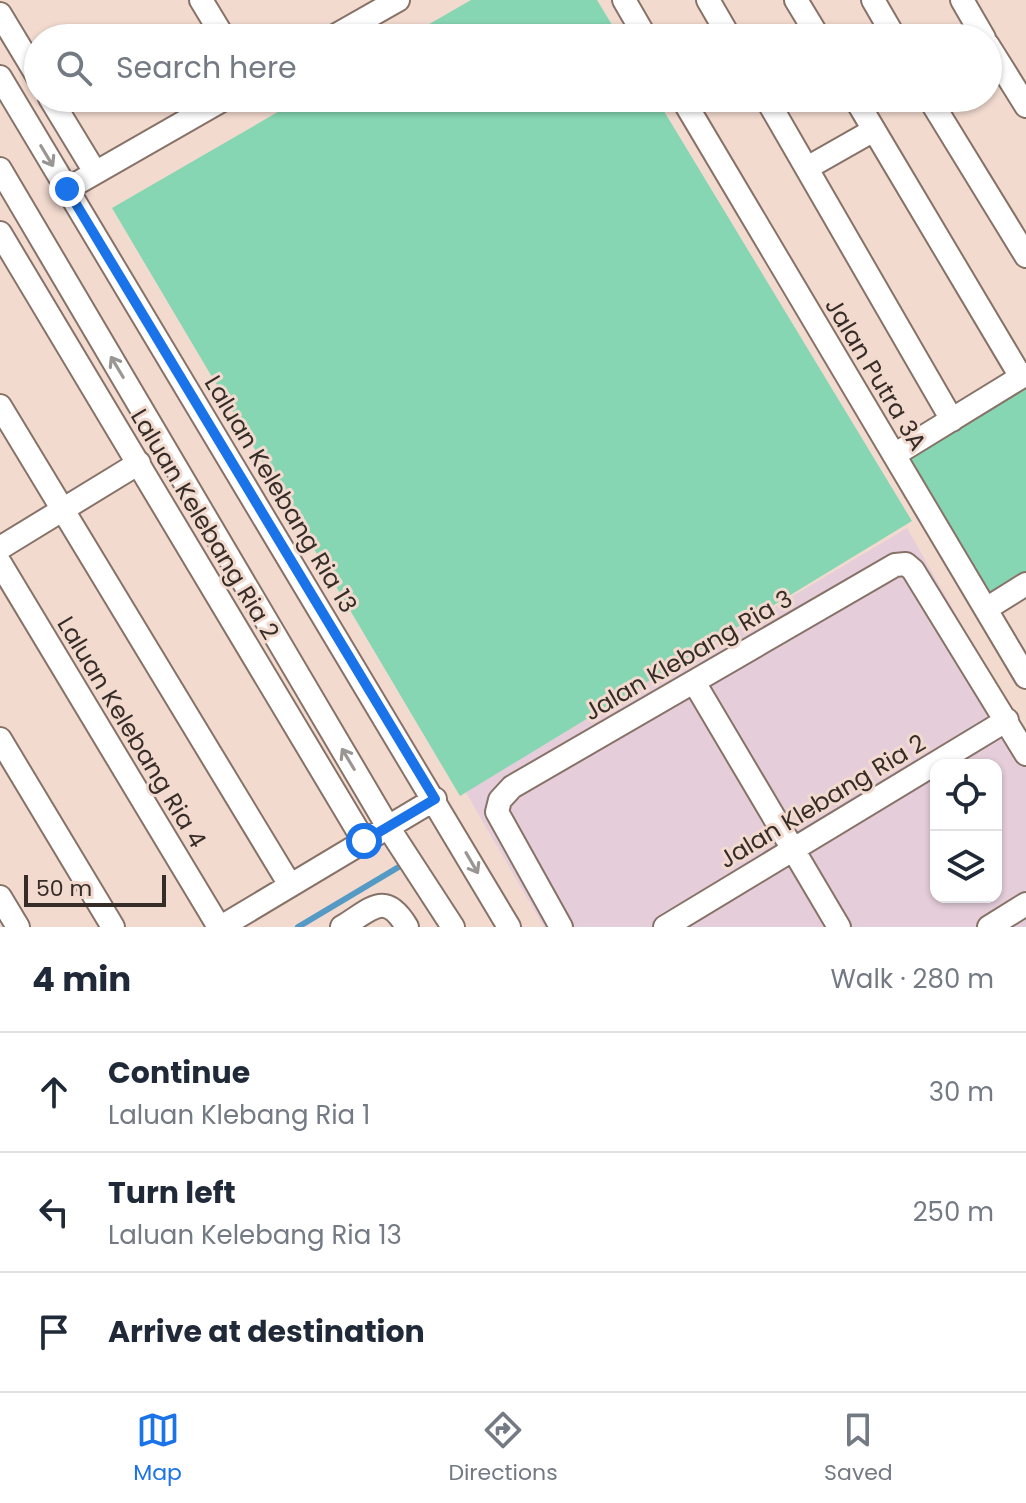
<!DOCTYPE html>
<meta charset="utf-8">
<style>
:root{--surface:#fff;--page:#f2f2f3;--text:#1f2937;--muted:#747a83;--line:#e0e1e3;--accent:#1a73e8}
body{margin:0;font-family:Poppins,sans-serif;background:var(--page);color:var(--text)}
.controls{position:absolute;right:24px;bottom:24px;display:grid;overflow:hidden;border-radius:16px;box-shadow:0 2px 6px #0004}
.controls button{width:72px;height:72px;display:grid;place-items:center;padding:0;border:0;border-bottom:2px solid var(--line);background:var(--surface);color:var(--text);font:40px sans-serif}
.scale{position:absolute;left:24px;bottom:20px;width:142px;box-sizing:border-box;padding-left:8px;border:4px solid #362d28;border-top:0;font-size:22px;line-height:28px;white-space:nowrap;color:#362d28;-webkit-text-stroke:6px #f2dacf;paint-order:stroke}
.stop{position:absolute;width:24px;height:24px;margin:-18px;border:6px solid #1a73e8;border-radius:50%;background:#fff}
.stop.end{background:#1a73e8;border-color:#fff;box-shadow:0 2px 8px #0008}
.list{margin:0;padding:0;list-style:none}
h2{display:flex;justify-content:space-between;align-items:center;height:104px;margin:0;padding:0 32px;font-size:34px}
h2 small{font-size:26px;font-weight:400;color:var(--muted)}
.list li{display:grid;grid-template-columns:52px 1fr auto;gap:24px;align-items:center;box-sizing:border-box;height:120px;padding:0 32px;border-top:2px solid var(--line)}
.list b{display:block;font-size:30px;white-space:nowrap}
.list p{margin:0;font-size:26px;white-space:nowrap;color:var(--muted)}
.list em{font-size:26px;font-style:normal;color:var(--muted)}
.icon{flex:none;width:44px;height:44px;fill:none;stroke:currentColor;stroke-width:2;stroke-linecap:round;stroke-linejoin:round}
.map{position:relative;flex:none;width:1026px;height:927px;overflow:hidden}
.search{position:absolute;background:var(--surface);box-shadow:0 2px 6px #0004;left:24px;right:24px;top:24px;height:88px;display:flex;align-items:center;gap:20px;box-sizing:border-box;padding:0 28px;border-radius:44px;color:var(--muted);font-size:30px}
.sheet{height:464px;background:var(--surface)}
nav{display:flex;justify-content:space-around;align-items:center;box-sizing:border-box;height:112px;border-top:2px solid var(--line);background:var(--surface);font-size:22px;color:var(--muted)}
nav a{display:grid;justify-items:center;gap:4px}
nav .on{color:var(--accent)}
.map>svg:first-child{display:block}
.commercial{fill:#e5ceda;fill-rule:evenodd}
.green{fill:#86d6b3}
.lines{fill:none;stroke-linecap:round;stroke-linejoin:round}
.stream{stroke:#549ac4;stroke-width:6}
.minor-casing{stroke:#877268;stroke-width:26}
.minor{stroke:#fff;stroke-width:22}
.oneway{stroke:#9a9694}
.route{stroke:#1a73e8;stroke-width:10}
.labels{text-anchor:middle;dominant-baseline:central;stroke-width:6;stroke-linejoin:round;paint-order:stroke}
.street-label{font-size:24px;fill:#362d28;stroke:#f2dacf}
</style>
<div class="map">
<svg width="1026" height="927" viewBox="0 0 1026 927">
<rect width="100%" height="100%" fill="#f2dacf"/>
<!-- commercial -->
<path class="commercial" d="M907 528 1026 738V927H544L465 791ZM936 765H996V897H936Z"/>
<!-- green -->
<path class="green" d="M471 0H597L620 38H405Z
M302 98H656L912 521 460 796 112 208Z
M1026 374V584L986 609 894 455Z"/>
<g class="lines">
<!-- stream -->
<path class="stream" d="M298 927 402 865"/>
<defs>
<path id="minor" d="M201 0 224 38
M624 0 646 38
M708 0 730 38
M796 0 819 38
M873 0 895 38
M962 0 984 38
M0 14 38 77
M331 38 398 0
M988 45 1026 106
M0 77 509 927
M50 98 95 172
M682 98 1026 677
M766 98 952 420
M855 98 1021 377
M929 98 1026 256
M807 168 874 130
M0 169 388 827 453 927
M67 189 226 98
M0 233 364 841
M0 406 290 885
M894 455 1026 374
M0 548 139 463
M0 563 219 927
M986 609 1026 584
M694 682 839 927
M0 739 113 927
M0 897 18 927
M221 927 435 799
M342 927C372 909 385 890 407 927
M561 927 497 812 500 800 512 787 895 565 906 564 913 570 1026 754
M665 927 1007 720
M989 927 1026 904"/>
</defs>
<!-- minor casing -->
<use href="#minor" class="minor-casing"/>
<!-- minor -->
<use href="#minor" class="minor"/>
</g>
<!-- one-way arrows -->
<defs><path id="oneway-shaft" d="M-6 0H5M1.5-3L5.5 0L1.5 3" fill="none" stroke-width="1.6" stroke-linecap="round" stroke-linejoin="round" transform="scale(2)"/></defs>
<g class="oneway">
<use href="#oneway-shaft" transform="translate(47 156) rotate(59)"/>
<use href="#oneway-shaft" transform="translate(117 367) rotate(-121)"/>
<use href="#oneway-shaft" transform="translate(348 759) rotate(-121)"/>
<use href="#oneway-shaft" transform="translate(472 863) rotate(60)"/>
</g>
<g class="lines">
<!-- route -->
<path class="route" d="M67 189 435 799 364 841"/>
</g>
<g class="labels">
<!-- street labels -->
<g class="street-label">
<text transform="translate(876 374) rotate(59)">Jalan Putra 3A</text>
<text transform="translate(281 494) rotate(59)">Laluan Kelebang Ria 13</text>
<text transform="translate(205 524) rotate(59)">Laluan Kelebang Ria 2</text>
<text transform="translate(688 655) rotate(-30)">Jalan Klebang Ria 3</text>
<text transform="translate(132 732) rotate(59)">Laluan Kelebang Ria 4</text>
<text transform="translate(822 801) rotate(-31)">Jalan Klebang Ria 2</text>
</g>
</g>
</svg>
<div class="controls">
<button><svg class="icon" aria-label="locate" viewBox="0 0 24 24"><circle cx="12" cy="12" r="6"/><path d="M12 2v4M12 18v4M2 12h4M18 12h4"/></svg></button>
<button><svg class="icon" aria-label="layers" viewBox="0 0 24 24"><path d="M12 4l9 5-9 5-9-5zM3 14l9 5 9-5"/></svg></button>
</div>
<div class="scale">50 m</div>
<div class="stop" style="left:364px;top:841px"></div>
<div class="stop end" style="left:67px;top:189px"></div>
<div class="search"><svg class="icon" aria-label="search" viewBox="0 0 24 24"><circle cx="10" cy="10" r="6"/><path d="M15 15l6 6"/></svg>Search here</div>
</div>
<section class="sheet">
<h2>4 min<small>Walk · 280 m</small></h2>
<ul class="list">
<li><svg class="icon" aria-label="ahead" viewBox="0 0 24 24"><path d="M12 20V5M6 11l6-6 6 6"/></svg><div><b>Continue</b><p>Laluan Klebang Ria 1</p></div><em>30 m</em></li>
<li><svg class="icon" aria-label="left" viewBox="0 0 24 24"><path d="M17 20v-9H6M10 6l-5 5 5 5"/></svg><div><b>Turn left</b><p>Laluan Kelebang Ria 13</p></div><em>250 m</em></li>
<li><svg class="icon" aria-label="arrive" viewBox="0 0 24 24"><path d="M6 21V4h12l-3 4 3 4H6"/></svg><div><b>Arrive at destination</b></div></li>
</ul>
</section>
<nav>
<a class="on"><svg class="icon" aria-label="map" viewBox="0 0 24 24"><path d="M3 6l6-2 6 2 6-2v14l-6 2-6-2-6 2zM9 4v14M15 6v14"/></svg>Map</a>
<a><svg class="icon" aria-label="directions" viewBox="0 0 24 24"><path d="M12 3l9 9-9 9-9-9zM9 14v-3h6M13 9l2 2-2 2"/></svg>Directions</a>
<a><svg class="icon" aria-label="saved" viewBox="0 0 24 24"><path d="M7 4h10v16l-5-4-5 4z"/></svg>Saved</a>
</nav>
